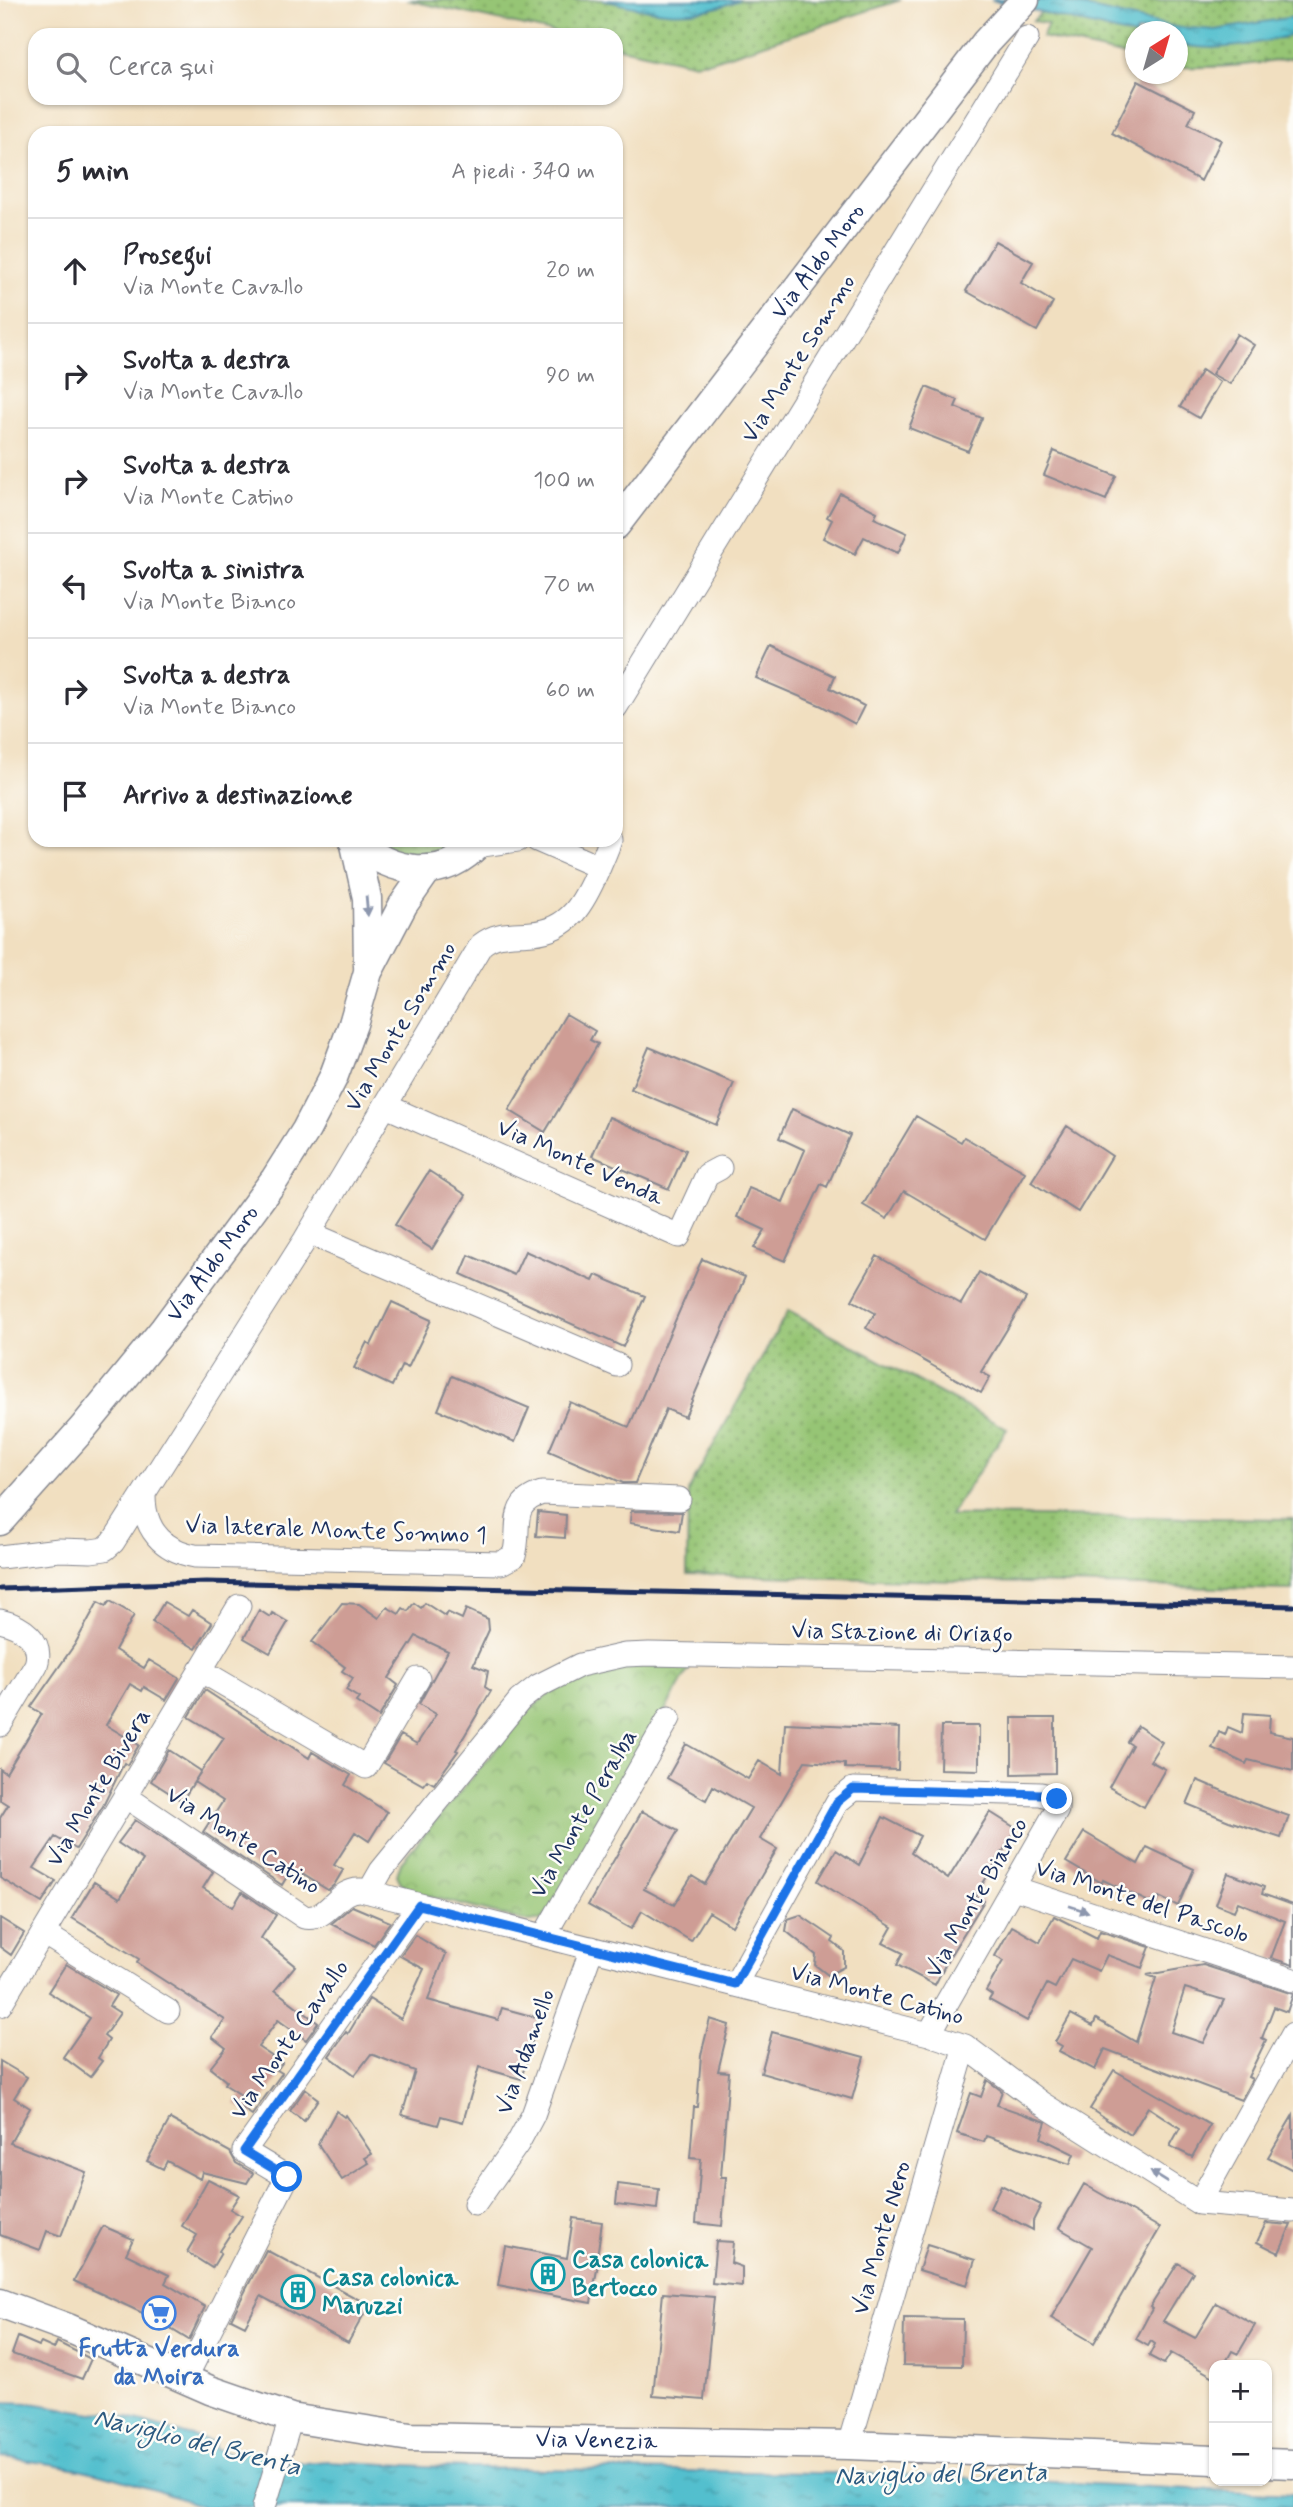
<!DOCTYPE html>
<html lang="it">
<meta charset="utf-8">
<style>
:root{--surface:#fff;--page:#f2f2f3;--text:#2b2b33;--muted:#7c7c81;--line:#e1e1e2}
body{margin:0;font-family:Mynerve,sans-serif;background:var(--page);color:var(--text)}
.controls{position:absolute;right:21px;bottom:21px;display:grid;overflow:hidden;border-radius:14px;box-shadow:0 2px 5px #0004}
.controls button{width:63px;height:63px;display:grid;place-items:center;padding:0;border:0;border-bottom:2px solid var(--line);background:var(--surface);color:var(--text);font:35px sans-serif}
.compass{position:absolute;left:1125px;top:21px;width:63px;height:63px;border-radius:50%;background:var(--surface);box-shadow:0 2px 5px #0004;rotate:37deg}
.stop{position:absolute;width:21px;height:21px;margin:-16px;border:5px solid #1a73e8;border-radius:50%;background:#fff}
.stop.end{background:#1a73e8;border-color:#fff;box-shadow:0 2px 7px #0008}
.list{margin:0;padding:0;list-style:none}
h2{display:flex;justify-content:space-between;align-items:center;height:91px;margin:0;padding:0 28px;font-size:30px}
h2 small{font-size:23px;font-weight:400;color:var(--muted)}
.list li{display:grid;grid-template-columns:46px 1fr auto;gap:21px;align-items:center;box-sizing:border-box;height:105px;padding:0 28px;border-top:2px solid var(--line)}
.list b{display:block;font-size:26px;white-space:nowrap}
.list p{margin:0;font-size:23px;white-space:nowrap;color:var(--muted)}
.list em{font-size:23px;font-style:normal;color:var(--muted)}
.icon{flex:none;width:38px;height:38px;fill:none;stroke:currentColor;stroke-width:2;stroke-linecap:round;stroke-linejoin:round}
.map{position:relative;flex:none;width:1293px;height:2507px;overflow:hidden}
.search{position:absolute;background:var(--surface);box-shadow:0 2px 5px #0004;left:28px;top:28px;width:595px;height:77px;display:flex;align-items:center;gap:18px;box-sizing:border-box;padding:0 24px;border-radius:21px;color:var(--muted);font-size:26px}
.panel{position:absolute;background:var(--surface);box-shadow:0 2px 5px #0004;left:28px;top:126px;width:595px;height:721px;border-radius:21px}
.map>svg:first-child{display:block}
.grass{fill:url(#grass-dots);stroke:#587a69;stroke-width:2}
.park{fill:url(#park-crowns);stroke:#587a69;stroke-width:2}
.water{fill:url(#water-ripples);stroke:#377796;stroke-width:2}
.building{fill:#ce9d95;fill-rule:evenodd}
.lines{fill:none;stroke-linecap:round;stroke-linejoin:round}
.minor-casing{stroke:#86878f;stroke-width:25}
.major-casing{stroke:#86878f;stroke-width:31}
.minor{stroke:#fff;stroke-width:23}
.major{stroke:#fff;stroke-width:28}
.rail{stroke:#1b2f5e;stroke-width:5}
.oneway{fill:#8d97ae}
.route{stroke:#1a73e8;stroke-width:9}
.labels{text-anchor:middle;dominant-baseline:central;stroke-width:5;stroke-linejoin:round;paint-order:stroke}
.street-label{font-size:24px;fill:#1b2f5e;stroke:#fdfcf7}
.culture-label{font-size:24px;font-weight:bold;fill:#0d838f;stroke:#fdfcf7;text-anchor:start}
.shop-label{font-size:24px;font-weight:bold;fill:#366cbe;stroke:#fdfcf7}
.water-label{font-size:26px;font-style:italic;fill:#2c5a80;stroke:#fdfcf7}
</style>
<div class="map">
<svg width="1293" height="2507" viewBox="0 0 1293 2507">
<defs>
<pattern id="grass-dots" width="8" height="8" patternUnits="userSpaceOnUse" patternTransform="scale(1.75)"><rect width="8" height="8" fill="#96c574"/><path d="M2 2h.1M6 6h.1" fill="none" stroke="#7aa062" stroke-width="1.8" stroke-linecap="round"/></pattern>
<pattern id="park-crowns" width="20" height="18" patternUnits="userSpaceOnUse" patternTransform="scale(1.75)"><rect width="20" height="18" fill="#96c574"/><path d="M2 6a3 3 0 1 1 6 0M12 15a3 3 0 1 1 6 0" fill="none" stroke="#7aa062"/></pattern>
<pattern id="water-ripples" width="26" height="14" patternUnits="userSpaceOnUse" patternTransform="scale(1.75)"><rect width="26" height="14" fill="#53bfce"/><path d="M2 4q2-2 4 0t4 0M15 11q2-2 4 0t4 0" fill="none" stroke="#449caa"/></pattern>
</defs>
<rect width="100%" height="100%" fill="#fdfcf7"/>
<filter id="ink" filterUnits="userSpaceOnUse"><feTurbulence type="fractalNoise" baseFrequency=".0143" numOctaves="2"/><feDisplacementMap in="SourceGraphic" scale="14" xChannelSelector="R" yChannelSelector="G"/><feConvolveMatrix kernelMatrix="1 2 1 2 8 2 1 2 1" color-interpolation-filters="sRGB"/></filter>
<filter id="wash" filterUnits="userSpaceOnUse"><feTurbulence type="fractalNoise" baseFrequency=".00686" numOctaves="4" result="noise"/><feDisplacementMap in="SourceGraphic" scale="28" xChannelSelector="R" yChannelSelector="G"/><feGaussianBlur stdDeviation="1.57" result="paint"/><feColorMatrix in="noise" values="0 0 0 0 0 0 0 0 0 0 0 0 0 0 0 0 0 1.4 0 .05"/><feComposite in="paint" operator="in"/></filter>
<g filter="url(#wash)">
<rect width="100%" height="100%" fill="#f1dfc0"/>
<!-- grass -->
<path class="grass" d="M407 0H901L711 61 691 63 616 47V35H565Z
M1053 0H1293V58C1256 65 1220 68 1183 67L1178 66V32H1136L1135 58 1042 37 1048 24 1033 21Z
M376 840H460C435 859 401 858 376 840Z
M788 1311 1007 1429 950 1515 1293 1519V1590L687 1574 688 1491Z"/>
<!-- park -->
<path class="park" d="M635 1665 690 1667 549 1914 541 1920 529 1922 408 1891 400 1881 397 1875 401 1862 526 1713 541 1700 558 1688 595 1672Z"/>
<!-- water -->
<path class="water" d="M603 0H739C688 21 654 12 603 0Z
M991 0H1055L1175 27 1216 30 1293 17V35C1256 44 1216 53 1178 44V32H1136L1135 36Z
M0 2402 31 2403 93 2413 107 2412 214 2442 215 2448 232 2454 237 2448 304 2463 327 2461 465 2468 893 2474 1293 2494V2507H204C135 2482 74 2463 0 2458Z"/>
<g id="blocks">
<!-- building -->
<path class="building" d="M1138 81 1195 110 1188 124 1221 140 1201 181 1112 133Z
M995 241 1033 262 1021 283 1053 302 1037 331 966 291Z
M1237 334 1254 345 1230 384 1212 374Z
M1202 370 1220 382 1199 418 1180 407Z
M926 387 958 400 955 407 982 418 968 451 909 428Z
M1054 451 1116 476 1106 500 1044 475Z
M840 493 877 512 874 518 907 533 898 553 864 537 855 554 823 538 832 520 827 517Z
M771 646 835 676 830 688 864 706 855 724 822 706 756 678Z
M566 1014 595 1031 590 1040 598 1044 545 1132 509 1110Z
M649 1047 734 1083 716 1125 631 1089Z
M792 1109 850 1135 827 1187 821 1184 785 1261 754 1248 765 1230 737 1217 749 1188 783 1202 805 1150 779 1138Z
M916 1116 961 1142 964 1137 1025 1172 985 1239 904 1191 887 1219 863 1205Z
M609 1117 686 1150 669 1189 592 1156Z
M1067 1126 1112 1156 1078 1212 1031 1182Z
M429 1171 466 1195 432 1249 395 1225Z
M525 1251 593 1281 596 1275 645 1296 623 1347 461 1274 469 1255 514 1275Z
M877 1256 961 1304 979 1272 1026 1298 981 1372 990 1377 981 1393 866 1328 875 1313 852 1300Z
M702 1259 745 1277 685 1417 666 1409 635 1483H623L549 1451 570 1402 629 1427Z
M392 1302 431 1320 408 1368 402 1365 392 1386 354 1368 367 1342 371 1345Z
M452 1376 529 1408 515 1442 438 1410Z
M631 1511 682 1512 679 1531 630 1523Z
M538 1512 566 1515 565 1538 536 1536Z
M110 1601 134 1615 115 1650 144 1668 149 1660 179 1678 166 1700 144 1687 142 1691 130 1684 106 1725 139 1745 127 1765 124 1763 103 1806 76 1849 55 1837 34 1868 56 1881 42 1903 0 1878V1818L8 1805 0 1800V1769L6 1773 42 1714 31 1707 75 1644 98 1602 106 1606Z
M164 1602 188 1616 192 1610 212 1623 196 1649 152 1622Z
M342 1603 359 1604 379 1618 387 1607 399 1614 403 1608 408 1611 414 1603 421 1608 425 1603 445 1616 447 1612 462 1619 466 1609 488 1619 489 1630 473 1665 488 1671 485 1687 491 1691 456 1750 458 1751 434 1784 427 1780 423 1785 384 1763 401 1735 417 1744 436 1714 419 1704 448 1651 416 1636 389 1678 398 1685 379 1717 356 1702 359 1698 346 1690 353 1678 342 1671 345 1667 312 1642Z
M259 1610 270 1617 272 1613 288 1622 270 1653 244 1638Z
M205 1690 309 1758 312 1752 351 1775 345 1785 387 1812 369 1841 355 1832 334 1865 343 1870 334 1885 328 1890 302 1874 299 1880 289 1873 282 1885 203 1832 223 1801 194 1782 224 1738 189 1717Z
M1244 1713 1270 1715 1269 1732 1293 1737V1771L1248 1760 1246 1764 1212 1748 1219 1732 1225 1735 1228 1727 1242 1733Z
M1012 1718H1055V1773L1012 1774Z
M785 1723 899 1728 898 1770 845 1768V1764L805 1761 760 1839 777 1849 732 1926 709 1912 691 1941 642 1911 631 1929 588 1905 642 1811 678 1831 644 1889 674 1905 692 1876 705 1884 751 1808 713 1786 706 1800 667 1778 686 1744 748 1779 759 1761 782 1774Z
M941 1726H979V1770L940 1769Z
M1138 1726 1162 1742 1150 1761 1165 1769 1144 1807 1109 1787 1132 1745 1127 1742Z
M169 1750 201 1771 182 1801 151 1781Z
M1197 1780 1246 1801 1289 1816 1281 1838 1229 1821 1187 1804Z
M990 1812 1017 1829 975 1896 984 1901 948 1959 935 1985 897 1965 903 1953 883 1943 892 1927 818 1881 836 1850 859 1865 883 1817 920 1836 911 1853 948 1879Z
M135 1820 213 1872 203 1888 233 1907 242 1892 276 1915 261 1938 295 1966 275 1990 318 2023 306 2040 278 2020 258 2047 282 2063 277 2070 282 2073 252 2115 235 2104 241 2095 224 2084 226 2081 210 2068 226 2048 212 2037 225 2020 137 1963 139 1959 72 1918 94 1882 120 1898 143 1860 118 1843Z
M1084 1832 1138 1864 1147 1847 1194 1869 1178 1906 1159 1897 1155 1905 1103 1880 1102 1883 1066 1862Z
M1228 1873 1264 1887 1262 1894 1293 1905V1965L1271 1958 1285 1921 1238 1902 1234 1911 1216 1904Z
M352 1906 390 1922 374 1945 331 1924Z
M800 1915 834 1938 832 1942 844 1951V1967L828 1975 815 1965 816 1955 786 1931 788 1919Z
M1054 1916 1097 1938 1100 1931 1150 1947 1142 1968 1107 1955 1099 1971 1071 1959 1055 1988 1047 1984 1027 2021 989 2000 992 1995 986 1991 1003 1961 995 1956 1012 1926 1040 1942Z
M0 1918 24 1933 11 1955 0 1947Z
M415 1935 446 1954 428 2000 498 2020 502 2008 539 2018 521 2079 479 2067 463 2122 441 2116 438 2125 402 2115 415 2071 371 2054 355 2075 329 2056 346 2032 348 2034 369 1999 401 2019 424 1969 400 1956Z
M66 1964 116 1995 109 2006 120 2013 104 2036 109 2040 98 2058 102 2061 90 2077 63 2057 90 2018 48 1992Z
M1203 1965 1293 1994 1287 2012 1274 2007 1262 2038 1266 2040 1248 2077 1252 2079 1241 2100 1105 2049 1095 2070 1059 2051 1062 2046 1055 2042 1071 2014 1093 2026 1096 2019 1136 2042 1156 1978 1147 1975ZM1185 1988 1224 2000 1203 2043 1171 2032Z
M710 2019 729 2025 718 2071 729 2072 721 2177H726L722 2226 696 2223 701 2159 690 2158 694 2107H697L701 2055Z
M772 2032 864 2057 852 2099 761 2073Z
M0 2061 27 2077 14 2098 30 2108 10 2143 86 2172 61 2236 47 2231 40 2250 0 2235Z
M1114 2070 1210 2125 1192 2157 1170 2146 1180 2128 1148 2107 1131 2135 1090 2109Z
M987 2080 1002 2091 997 2105 1046 2122 1041 2138 1074 2154 1070 2164 986 2136 984 2142 957 2133 971 2093 981 2097Z
M305 2089 318 2099 304 2121 290 2111Z
M336 2111 344 2117 346 2115 372 2154 365 2158 369 2163 342 2180 318 2144Z
M1293 2115V2170L1268 2157Z
M170 2119 230 2152 236 2163 253 2173 247 2183 202 2172 200 2179 167 2161 163 2169 147 2161Z
M208 2179 239 2195 230 2209 242 2216 219 2251 221 2253 212 2268 187 2252 197 2235 182 2226Z
M618 2184 659 2189 657 2209 616 2204Z
M1084 2184 1160 2228 1094 2343 1051 2318 1092 2247 1059 2228Z
M1001 2185 1041 2205 1033 2221V2230L990 2208Z
M573 2218 602 2222 596 2264H598L591 2303 498 2285 505 2246 567 2258Z
M1266 2223 1291 2225 1279 2253 1257 2242Z
M103 2226 133 2239 126 2254 169 2275 165 2283 205 2307 189 2340 151 2317 74 2281Z
M716 2241 733 2242 731 2263 742 2267V2286L712 2283Z
M927 2245 975 2260 967 2285 919 2270Z
M266 2250 369 2305 348 2343 261 2296 245 2326 231 2319Z
M1178 2263 1193 2272 1163 2321 1195 2338 1216 2303 1255 2325 1238 2354 1232 2351 1224 2365H1214V2377L1171 2353 1164 2364 1149 2356 1155 2344 1151 2341 1148 2346 1136 2339 1152 2309 1150 2307Z
M663 2293 714 2297 704 2400 653 2396Z
M904 2318 963 2319 962 2366 903 2365Z
M18 2337 39 2346 41 2343 54 2349 57 2342 91 2359 82 2379 12 2354Z"/>
</g>
</g>
<g filter="url(#ink)">
<use href="#blocks" fill-opacity="0" stroke="#86878f" stroke-width="2"/>
<g class="lines">
<defs>
<path id="minor" d="M616 707 1027 38
M537 840 599 867
M476 846 518 840
M386 1106 679 1236 707 1175 720 1168
M309 1233 617 1365
M144 1496C144 1529 162 1550 195 1556L501 1563 514 1556C522 1528 507 1504 542 1493L679 1499
M0 1557 59 1550 91 1551 105 1549 113 1542 305 1240 481 945C497 932 512 935 532 933 570 930 584 902 598 870 602 860 607 850 610 840
M0 1621C22 1626 44 1641 36 1665L0 1725
M200 1670 366 1767 418 1679
M125 1796 304 1917C329 1922 336 1888 361 1890L929 2034 965 2046 1041 2103 1199 2203 1293 2211
M1014 1888 1293 1980
M369 1892 381 1871 520 1700 538 1686 580 1665 625 1655 649 1654 1293 1667
M43 1933 168 2011
M544 1936 669 1718
M735 1985 837 1802 853 1789 1041 1794 1057 1799V1810L929 2034
M0 2005 239 1606
M1199 2203 1293 2034
M475 2204 518 2143 533 2115 592 1948
M185 2379 287 2177 244 2151 419 1905
M849 2445 965 2046
M264 2507 291 2418"/>
<g id="major">
<path id="s1" d="M616 525 986 42 1025 0"/>
<path d="M353 840C391 874 445 884 481 840"/>
<path d="M354 840 367 898 368 966"/>
<path id="s2" d="M0 1521 83 1428 164 1329 275 1179 306 1130 333 1078 353 1024 368 972 403 905 428 869"/>
<path id="s3" d="M0 2303 68 2328 210 2390 291 2418 410 2437 849 2445 1214 2460"/>
<path d="M1267 2463 1293 2464"/>
</g>
</defs>
<!-- minor casing -->
<use href="#minor" class="minor-casing"/>
<!-- major casing -->
<use href="#major" class="major-casing"/>
<!-- minor -->
<use href="#minor" class="minor"/>
<!-- major -->
<use href="#major" class="major"/>
<!-- rail -->
<path class="rail" d="M0 1589 206 1582 1293 1606"/>
</g>
<!-- one-way arrows -->
<defs><path id="oneway-solid" d="M-6-.8H1V-3.2L6.5 0L1 3.2V.8H-6Z" transform="scale(1.75)"/></defs>
<g class="oneway">
<use href="#oneway-solid" transform="translate(367 906) rotate(85)"/>
<use href="#oneway-solid" transform="translate(1079 1909) rotate(18)"/>
<use href="#oneway-solid" transform="translate(1159 2177) rotate(-148)"/>
</g>
</g>
<g class="lines" filter="url(#ink)">
<!-- route -->
<path class="route" d="M287 2177 244 2151 419 1905 735 1984 837 1802 853 1789 1041 1794 1057 1799"/>
</g>
<!-- icons -->
<defs>
<symbol id="building-ring" viewBox="-11 -11 22 22"><circle r="9.5" fill="#fdfcf7" stroke="#0f9aa8" stroke-width="1.5"/><path d="M-4-6H4V6H1V3H-1V6H-4ZM-2.5-4.3h1.7v1.8h-1.7ZM.8-4.3h1.7v1.8H.8ZM-2.5-1h1.7V.8h-1.7ZM.8-1h1.7V.8H.8Z" fill="#0f9aa8"/></symbol>
<symbol id="supermarket-ring" viewBox="-11 -11 22 22"><circle r="9.5" fill="#fdfcf7" stroke="#3f7fe0" stroke-width="1.5"/><path d="M-6-5.5h2.5l.6 2H6L4.5 2H-2.5L-4.4-4H-6ZM-1.5 3.2a1.3 1.3 0 1 0 .1 0ZM3 3.2a1.3 1.3 0 1 0 .1 0Z" fill="#3f7fe0"/></symbol>
</defs>
<g fill-rule="evenodd">
<use href="#building-ring" x="529" y="2255" width="38" height="38"/>
<use href="#building-ring" x="279" y="2273" width="38" height="38"/>
<use href="#supermarket-ring" x="140" y="2294" width="38" height="38"/>
</g>
<g class="labels">
<!-- street labels -->
<g class="street-label">
<text stroke="none"><textPath href="#s1" startOffset="332">Via Aldo Moro</textPath></text>
<text transform="translate(799 359) rotate(-58)">Via Monte Sommo</text>
<text transform="translate(401 1027) rotate(-59)">Via Monte Sommo</text>
<text transform="translate(580 1163) rotate(24)">Via Monte Venda</text>
<text stroke="none"><textPath href="#s2" startOffset="334">Via Aldo Moro</textPath></text>
<text transform="translate(336 1531) rotate(2)">Via laterale Monte Sommo 1</text>
<text transform="translate(902 1633) rotate(1)">Via Stazione di Oriago</text>
<text transform="translate(99 1788) rotate(-59)">Via Monte Bivera</text>
<text transform="translate(584 1814) rotate(-60)">Via Monte Peralba</text>
<text transform="translate(243 1841) rotate(33)">Via Monte Catino</text>
<text transform="translate(977 1898) rotate(-60)">Via Monte Bianco</text>
<text transform="translate(1142 1902) rotate(18)">Via Monte del Pascolo</text>
<text transform="translate(877 1995) rotate(15)">Via Monte Catino</text>
<text transform="translate(290 2040) rotate(-55)">Via Monte Cavallo</text>
<text transform="translate(526 2052) rotate(-70)">Via Adamello</text>
<text transform="translate(882 2238) rotate(-74)">Via Monte Nero</text>
<text stroke="none"><textPath href="#s3" startOffset="620">Via Venezia</textPath></text>
</g>
<!-- culture labels -->
<g class="culture-label">
<text x="572" y="2260">Casa colonica<tspan x="572" dy="28">Bertocco</tspan></text>
<text x="322" y="2278">Casa colonica<tspan x="322" dy="28">Maruzzi</tspan></text>
</g>
<!-- shop labels -->
<g class="shop-label">
<text x="159" y="2349">Frutta Verdura<tspan x="159" dy="28">da Moira</tspan></text>
</g>
<!-- water labels -->
<g class="water-label">
<text transform="translate(197 2443) rotate(14)">Naviglio del Brenta</text>
<text transform="translate(941 2475) rotate(-1)">Naviglio del Brenta</text>
</g>
</g>
</svg>
<div class="controls">
<button>+</button>
<button>−</button>
</div>
<svg class="compass" viewBox="-18 -18 36 36"><path d="M0-13l5 13h-10z" fill="#e53935"/><path d="M0 13l5-13h-10z" fill="#7c7c81"/></svg>
<div class="stop" style="left:287px;top:2177px"></div>
<div class="stop end" style="left:1057px;top:1799px"></div>
<div class="search"><svg class="icon" aria-label="search" viewBox="0 0 24 24"><circle cx="10" cy="10" r="6"/><path d="M15 15l6 6"/></svg>Cerca qui</div>
<section class="panel">
<h2>5 min<small>A piedi · 340 m</small></h2>
<ul class="list">
<li><svg class="icon" aria-label="ahead" viewBox="0 0 24 24"><path d="M12 20V5M6 11l6-6 6 6"/></svg><div><b>Prosegui</b><p>Via Monte Cavallo</p></div><em>20 m</em></li>
<li><svg class="icon" aria-label="right" viewBox="0 0 24 24"><path d="M7 20v-9h11M14 6l5 5-5 5"/></svg><div><b>Svolta a destra</b><p>Via Monte Cavallo</p></div><em>90 m</em></li>
<li><svg class="icon" aria-label="right" viewBox="0 0 24 24"><path d="M7 20v-9h11M14 6l5 5-5 5"/></svg><div><b>Svolta a destra</b><p>Via Monte Catino</p></div><em>100 m</em></li>
<li><svg class="icon" aria-label="left" viewBox="0 0 24 24"><path d="M17 20v-9H6M10 6l-5 5 5 5"/></svg><div><b>Svolta a sinistra</b><p>Via Monte Bianco</p></div><em>70 m</em></li>
<li><svg class="icon" aria-label="right" viewBox="0 0 24 24"><path d="M7 20v-9h11M14 6l5 5-5 5"/></svg><div><b>Svolta a destra</b><p>Via Monte Bianco</p></div><em>60 m</em></li>
<li><svg class="icon" aria-label="arrive" viewBox="0 0 24 24"><path d="M6 21V4h12l-3 4 3 4H6"/></svg><div><b>Arrivo a destinazione</b></div></li>
</ul>
</section>
</div>
